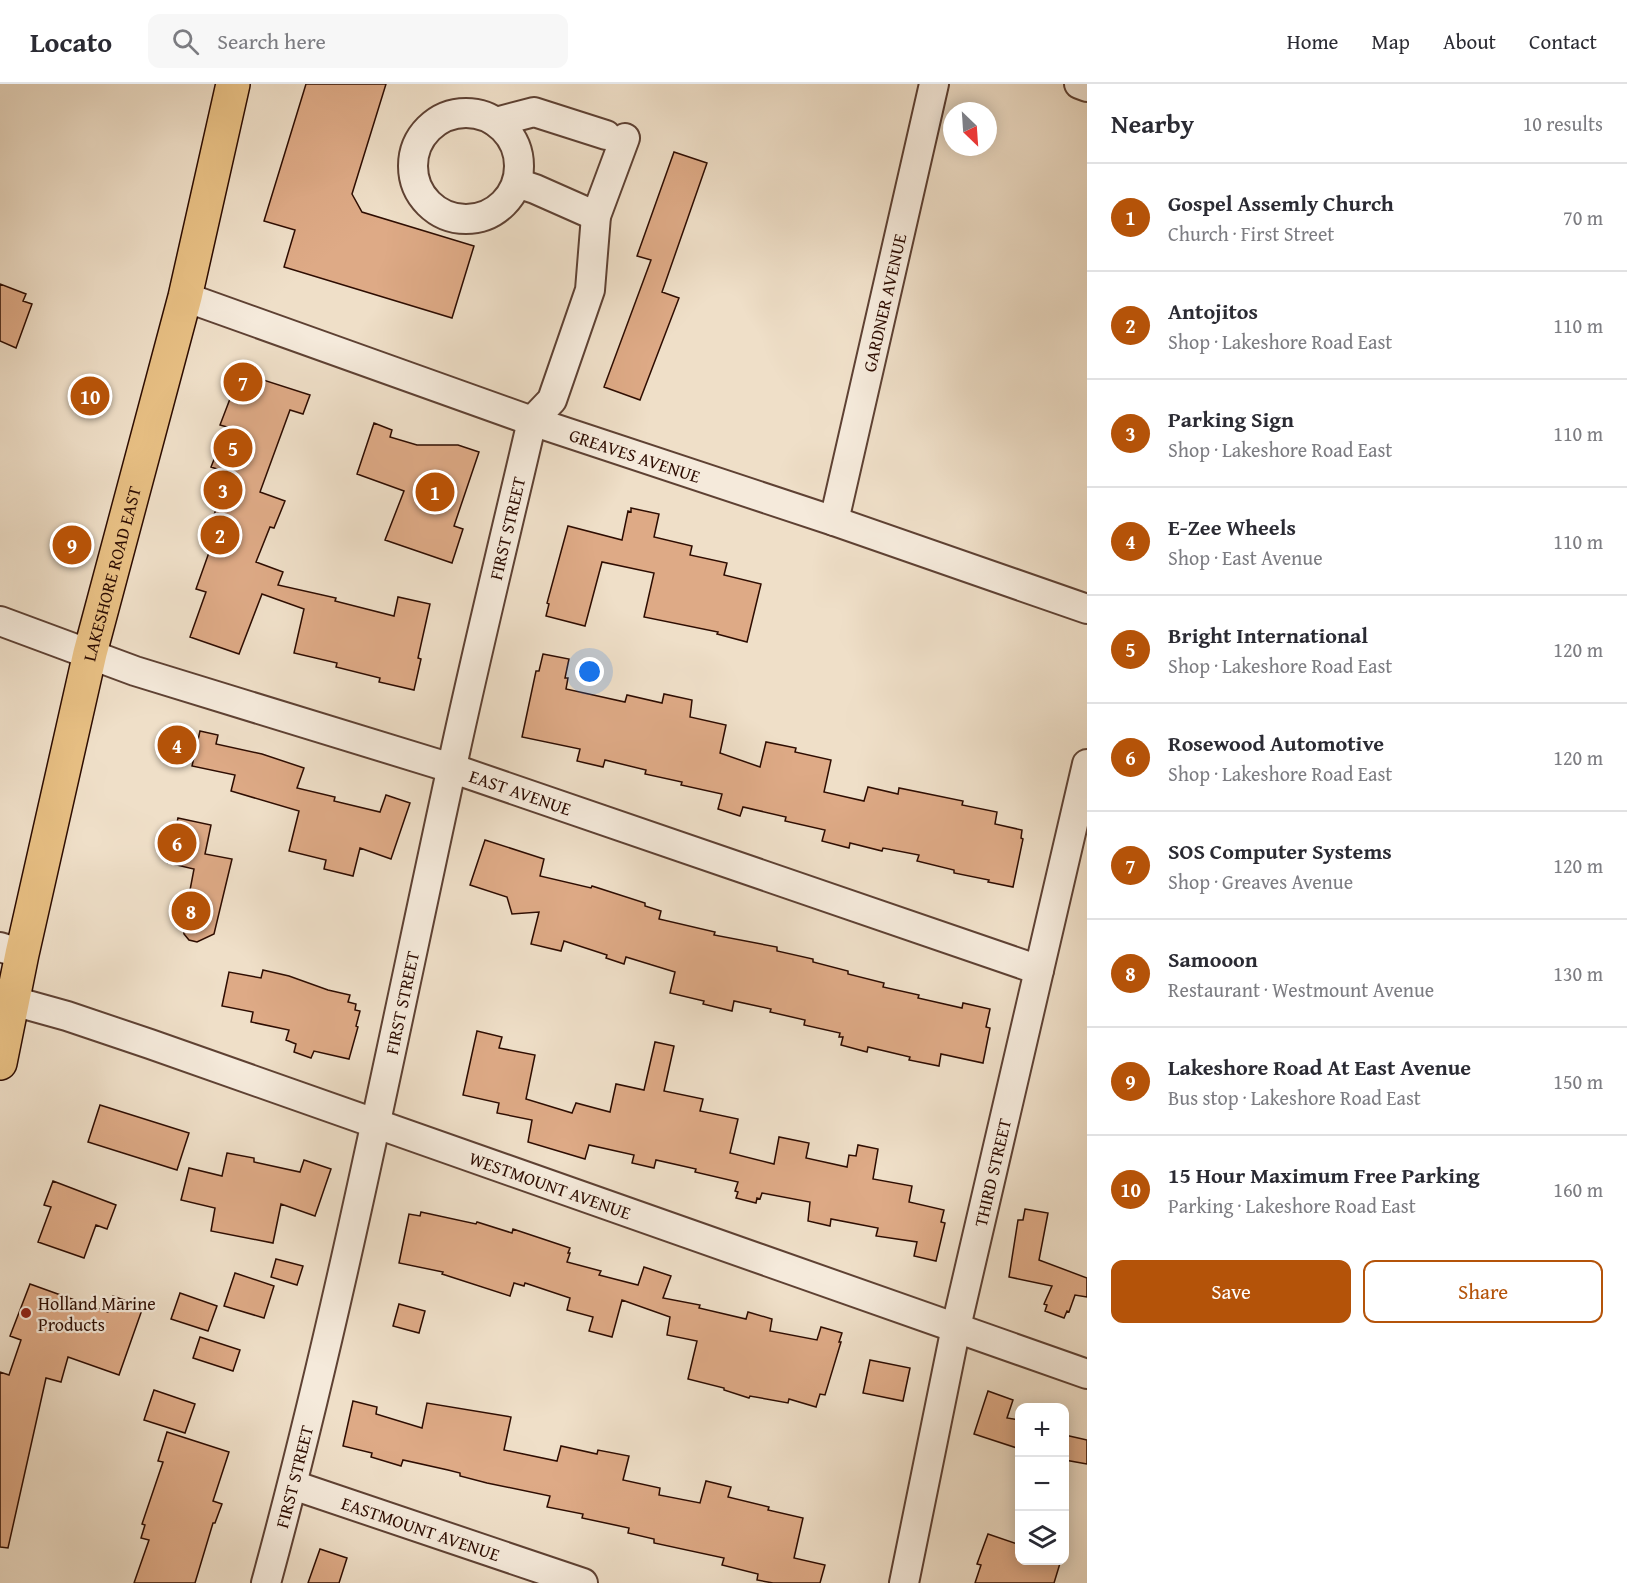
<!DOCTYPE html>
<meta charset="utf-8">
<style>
:root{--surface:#fff;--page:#f7f7f7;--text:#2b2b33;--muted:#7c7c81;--line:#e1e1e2;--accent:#b45309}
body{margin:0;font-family:"Gentium Book Plus",serif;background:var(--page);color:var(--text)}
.controls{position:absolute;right:18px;bottom:18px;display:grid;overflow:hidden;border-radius:12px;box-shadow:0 3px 15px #0003}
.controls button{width:54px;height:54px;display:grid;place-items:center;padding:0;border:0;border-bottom:2px solid var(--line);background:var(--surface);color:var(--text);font:30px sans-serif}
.compass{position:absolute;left:943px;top:18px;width:54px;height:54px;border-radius:50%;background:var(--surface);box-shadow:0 3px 15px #0003;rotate:155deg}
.you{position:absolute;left:590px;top:588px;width:21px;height:21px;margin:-15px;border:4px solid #fff;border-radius:50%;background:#1a73e8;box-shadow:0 0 0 9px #1a73e833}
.badge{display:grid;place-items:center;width:39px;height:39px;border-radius:50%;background:var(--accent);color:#fff;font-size:20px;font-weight:700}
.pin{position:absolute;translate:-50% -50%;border:3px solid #fff;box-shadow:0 2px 6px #0006}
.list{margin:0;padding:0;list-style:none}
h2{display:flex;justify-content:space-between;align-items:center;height:78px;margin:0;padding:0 24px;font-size:26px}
h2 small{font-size:20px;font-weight:400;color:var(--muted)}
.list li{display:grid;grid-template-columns:39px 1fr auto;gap:18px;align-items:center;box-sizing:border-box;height:108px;padding:0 24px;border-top:2px solid var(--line)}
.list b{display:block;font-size:22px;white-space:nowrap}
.list p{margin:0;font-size:20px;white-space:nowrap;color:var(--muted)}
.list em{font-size:20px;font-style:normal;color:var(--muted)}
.actions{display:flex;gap:12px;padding:18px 24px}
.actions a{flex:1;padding:14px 0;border:2px solid var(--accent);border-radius:12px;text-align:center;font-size:21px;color:var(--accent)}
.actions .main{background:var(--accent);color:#fff}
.icon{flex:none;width:33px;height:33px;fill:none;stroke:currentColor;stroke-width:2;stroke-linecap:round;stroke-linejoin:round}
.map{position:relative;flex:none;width:1087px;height:1499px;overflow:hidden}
header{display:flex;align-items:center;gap:36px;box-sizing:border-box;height:84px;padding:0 30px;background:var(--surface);border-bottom:2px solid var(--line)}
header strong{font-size:28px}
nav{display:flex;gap:33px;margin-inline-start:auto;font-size:21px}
.search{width:420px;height:54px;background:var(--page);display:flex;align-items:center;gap:15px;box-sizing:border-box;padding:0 21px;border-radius:12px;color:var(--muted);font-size:22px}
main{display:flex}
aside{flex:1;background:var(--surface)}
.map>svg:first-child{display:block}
.building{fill:#deaa86;stroke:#2d0c01;stroke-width:1.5}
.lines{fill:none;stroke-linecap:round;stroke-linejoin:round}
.minor-casing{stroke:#5e4133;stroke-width:32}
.major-casing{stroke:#2d0c01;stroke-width:36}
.minor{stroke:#f5eadb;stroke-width:28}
.major{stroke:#e8c084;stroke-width:33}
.poi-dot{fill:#8f2418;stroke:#f5eadb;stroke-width:2}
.labels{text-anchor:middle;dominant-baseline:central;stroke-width:4.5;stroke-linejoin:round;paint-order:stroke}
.street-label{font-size:18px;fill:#2d0c01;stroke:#f5eadb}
.poi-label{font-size:18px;fill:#2d0c01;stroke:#f5eadb;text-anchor:start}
</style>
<header>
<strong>Locato</strong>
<div class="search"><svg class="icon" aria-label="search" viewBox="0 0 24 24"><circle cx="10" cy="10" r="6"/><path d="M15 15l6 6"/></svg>Search here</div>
<nav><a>Home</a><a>Map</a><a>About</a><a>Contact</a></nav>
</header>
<main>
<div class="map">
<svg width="1087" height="1499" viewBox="0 0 1087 1499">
<rect width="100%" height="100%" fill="#efdfc8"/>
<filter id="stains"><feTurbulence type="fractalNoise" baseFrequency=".00333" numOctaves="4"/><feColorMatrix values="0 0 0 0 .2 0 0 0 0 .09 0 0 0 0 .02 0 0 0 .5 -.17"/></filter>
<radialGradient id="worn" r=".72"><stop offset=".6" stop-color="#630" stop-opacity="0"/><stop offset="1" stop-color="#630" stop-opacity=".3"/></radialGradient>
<!-- building -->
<path class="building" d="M306 0H386L352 110 362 128 474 162 452 234 284 183 295 146 264 137Z
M674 68 707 79 662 208 679 214 640 316 604 303 651 176 637 172Z
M0 200 26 210 23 217 32 220 16 264 0 257Z
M235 287 310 311 303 330 290 326 260 408 285 417 274 444 270 443 256 478 283 488 278 501 336 514 335 517 394 532 398 513 430 520 418 574 421 575 414 606 379 598 380 594 336 583 337 579 294 569 304 525 262 510 239 570 190 553 206 508 196 505 212 460 204 457 217 423 210 420 223 387 211 383 227 343 220 341 233 307 229 306Z
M374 339 392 346 390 353 417 361H458L479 368 454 442 463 445 452 479 385 456 404 407 357 390Z
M631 424 659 430 654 453 692 462 690 471 727 479 724 491 761 500 747 558 717 550 718 548 644 533 654 489 602 478 585 542 546 532 549 520 547 519 568 442 622 456 628 427 631 428Z
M543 570 569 575 565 594H568L566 605 625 618 627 611 662 619 664 610 692 616 690 633 726 641 720 669 760 683 766 658 796 664 795 668 831 676 824 708 864 717 868 703 898 710 899 704 963 717 962 721 997 728 995 740 1022 746 1021 754 1023 755 1013 803 988 798 989 796 954 789V786L917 777 919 771 883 764 882 767 850 759 849 764 822 757 825 746 785 737 786 733 743 723 740 732 718 725 722 710 681 701 682 698 645 690 646 686 605 676 603 683 577 677 580 665 522 653 536 587H539Z
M200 647 218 651 216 660 262 670 304 684 297 704 335 713 334 717 380 728 386 711 410 719 391 775 360 764 353 792 324 785 326 776 289 767 299 727 231 707 235 691 192 682Z
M178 734 211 741 205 770 232 775 214 850 197 858 189 856 184 850 183 843 194 785 168 779Z
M485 756 544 775 540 792 591 804 592 802 645 819V822L661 827 659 835 715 848 714 851 777 863V867L813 875V878L848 887V890L884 899 883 903 919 911 918 914 962 924 963 919 990 925 986 943 990 944 983 979 941 970 939 982 909 976 910 973 868 963 867 968 841 961 843 953H839L840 949 804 941 805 936 770 928 771 925 734 917 732 927 703 920 704 917 670 909 675 888 626 873 624 880 606 874 607 871 564 857 561 867 531 860 539 828 512 830 507 813 470 801Z
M263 886 289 892 328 906 350 911 348 918 356 920 355 926 360 927 356 942 358 943 349 975 314 967 311 974 294 968 296 960 286 956 289 946 251 938 253 928 222 922 229 888 261 894Z
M477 947 502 953 499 964 535 971 526 1015 572 1029 576 1019 610 1028 616 1000 644 1006 655 958 674 962 664 1007 703 1015 700 1027 738 1035 730 1069 774 1080 779 1053 809 1059 806 1074 847 1083 849 1071 856 1072 858 1061 878 1065 873 1095 912 1102 909 1118 944 1126 941 1138 945 1139 936 1177 914 1172 917 1158 876 1152 878 1144 831 1135 830 1142 808 1137 810 1118 762 1109 760 1115 757 1114 756 1119 736 1114 738 1108 735 1107 738 1098 695 1088 696 1085 656 1076 654 1084 632 1079 634 1071 589 1061 585 1075 528 1058 532 1036 497 1029 499 1019 463 1011Z
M100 1021 189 1049 177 1086 88 1058Z
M227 1069 254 1074V1078L300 1088 304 1076 331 1085 315 1132 281 1120 273 1159 211 1147 215 1124 181 1116 189 1084 222 1092Z
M53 1097 116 1121 107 1145 96 1141 84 1174 38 1158 51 1123 44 1121Z
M1025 1125 1048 1129 1039 1176 1087 1194V1213L1075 1211 1069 1228 1067 1227 1064 1234 1045 1227 1047 1221 1044 1220 1052 1202 1009 1193 1018 1136H1023Z
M421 1128 476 1140 477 1138 512 1149 513 1145 570 1164 568 1169H570L567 1178 601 1187 599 1191 638 1201 644 1183 671 1192 663 1214 700 1221 699 1224 746 1235 748 1228 772 1235 770 1247 817 1256 821 1243 842 1249 839 1258H841L825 1311 820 1310 816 1323 789 1315 788 1319 750 1312 749 1314 724 1306V1304L688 1295 697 1257 667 1251 670 1233 622 1216 612 1253 589 1247 593 1233 567 1226 570 1214 525 1199 524 1202 514 1199 510 1212 442 1190 443 1188 399 1179 409 1130 420 1132Z
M276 1175 303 1182 297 1201 271 1193Z
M235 1189 274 1202 264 1234 224 1222Z
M30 1200 108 1228 113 1212 143 1223 119 1291 68 1273 61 1298 46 1294 8 1464 0 1463V1288L9 1291 21 1256 10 1252Z
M180 1209 217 1222 208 1247 171 1235Z
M399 1220 425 1227 419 1249 393 1242Z
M200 1253 240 1266 233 1287 193 1274Z
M870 1276 910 1284 903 1317 863 1309Z
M154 1306 195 1320 185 1349 144 1336Z
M988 1307 1013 1316 1007 1334 1020 1336V1365L974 1350Z
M353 1317 377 1323 376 1330 422 1344 427 1319 511 1333 504 1366 557 1377 561 1362 597 1370 598 1366 629 1372 623 1396 660 1404 659 1411 700 1419 706 1397 731 1403 728 1413 769 1423 768 1426 803 1434 794 1474 825 1481 820 1499H773L757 1496 758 1490 722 1481 724 1474 654 1459V1455L628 1449 629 1444 582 1434 583 1430 547 1423 550 1412 487 1399 460 1392V1389L448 1386 403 1376 401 1382 371 1373 372 1369 343 1362Z
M167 1348 229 1368 213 1417 222 1420 215 1439H213L195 1499H134L149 1456 141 1454 145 1441 142 1440 163 1378 158 1377Z
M1065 1351 1087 1356V1380L1065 1376Z
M988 1450 1020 1461V1476H1061L1054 1499H975L981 1481 977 1480Z
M320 1465 347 1474 339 1499H308Z"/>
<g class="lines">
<defs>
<g id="minor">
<path d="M1079 0 1087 3"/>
<circle cx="466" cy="82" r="53"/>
<path d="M496 38 534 28 606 51"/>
<path d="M517 99 535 105 596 132"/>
<path id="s1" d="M185 213 532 337 834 437 1087 525"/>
<path id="s2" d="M834 437 934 0"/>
<path id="s3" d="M0 537 135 587 451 684 1039 886"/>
<path d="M0 863 22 870"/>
<path id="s4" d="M13 917 67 932 150 960 1087 1290"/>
<path id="s5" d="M293 1401 583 1499"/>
<path id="s6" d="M266 1499C339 1231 392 958 451 687 476 570 505 453 532 337L552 316 590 206 596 132 625 54"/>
<path id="s7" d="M904 1499 956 1243 1087 680"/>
</g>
<g id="major">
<path id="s8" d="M0 979 22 870 90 569 185 213 233 0"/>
</g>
</defs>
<!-- minor casing -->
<use href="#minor" class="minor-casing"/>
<!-- major casing -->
<use href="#major" class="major-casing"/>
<!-- minor -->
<use href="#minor" class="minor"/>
<!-- major -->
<use href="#major" class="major"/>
</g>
<!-- markers -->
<circle class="poi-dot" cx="26" cy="1229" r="6"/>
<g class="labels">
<!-- street labels -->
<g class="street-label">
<text stroke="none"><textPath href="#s2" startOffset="224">GARDNER AVENUE</textPath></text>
<text stroke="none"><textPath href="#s1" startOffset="477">GREAVES AVENUE</textPath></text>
<text stroke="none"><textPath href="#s6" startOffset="1082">FIRST STREET</textPath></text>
<text stroke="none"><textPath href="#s8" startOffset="502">LAKESHORE ROAD EAST</textPath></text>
<text stroke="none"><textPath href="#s3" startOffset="548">EAST AVENUE</textPath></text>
<text stroke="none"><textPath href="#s6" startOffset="596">FIRST STREET</textPath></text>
<text stroke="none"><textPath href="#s7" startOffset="420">THIRD STREET</textPath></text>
<text stroke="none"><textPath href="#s4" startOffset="568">WESTMOUNT AVENUE</textPath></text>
<text stroke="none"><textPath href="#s6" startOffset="110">FIRST STREET</textPath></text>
<text stroke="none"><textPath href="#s5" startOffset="135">EASTMOUNT AVENUE</textPath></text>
</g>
<!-- poi labels -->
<g class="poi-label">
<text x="38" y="1219">Holland Marine<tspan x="38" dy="21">Products</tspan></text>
</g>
</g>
<rect width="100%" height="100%" filter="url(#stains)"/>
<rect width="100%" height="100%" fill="url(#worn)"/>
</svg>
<div class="controls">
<button>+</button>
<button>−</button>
<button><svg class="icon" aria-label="layers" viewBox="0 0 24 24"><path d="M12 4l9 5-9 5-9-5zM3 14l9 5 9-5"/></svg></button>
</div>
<svg class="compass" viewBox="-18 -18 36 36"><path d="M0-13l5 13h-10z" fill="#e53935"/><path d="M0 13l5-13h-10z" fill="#7c7c81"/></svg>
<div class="you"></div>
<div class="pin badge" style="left:435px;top:408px">1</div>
<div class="pin badge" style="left:220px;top:451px">2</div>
<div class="pin badge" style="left:223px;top:406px">3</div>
<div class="pin badge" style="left:177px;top:661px">4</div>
<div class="pin badge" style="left:233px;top:364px">5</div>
<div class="pin badge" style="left:177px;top:759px">6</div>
<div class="pin badge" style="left:243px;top:298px">7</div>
<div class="pin badge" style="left:191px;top:827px">8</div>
<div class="pin badge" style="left:72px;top:461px">9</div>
<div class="pin badge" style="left:90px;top:312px">10</div>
</div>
<aside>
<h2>Nearby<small>10 results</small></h2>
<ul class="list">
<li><span class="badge">1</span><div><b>Gospel Assemly Church</b><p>Church · First Street</p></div><em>70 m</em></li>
<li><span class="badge">2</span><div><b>Antojitos</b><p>Shop · Lakeshore Road East</p></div><em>110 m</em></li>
<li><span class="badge">3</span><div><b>Parking Sign</b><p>Shop · Lakeshore Road East</p></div><em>110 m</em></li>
<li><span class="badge">4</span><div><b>E-Zee Wheels</b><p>Shop · East Avenue</p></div><em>110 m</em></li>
<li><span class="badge">5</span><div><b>Bright International</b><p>Shop · Lakeshore Road East</p></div><em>120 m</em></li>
<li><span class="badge">6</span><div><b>Rosewood Automotive</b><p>Shop · Lakeshore Road East</p></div><em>120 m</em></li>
<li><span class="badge">7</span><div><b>SOS Computer Systems</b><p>Shop · Greaves Avenue</p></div><em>120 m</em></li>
<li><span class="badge">8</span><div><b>Samooon</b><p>Restaurant · Westmount Avenue</p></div><em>130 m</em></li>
<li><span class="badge">9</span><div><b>Lakeshore Road At East Avenue</b><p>Bus stop · Lakeshore Road East</p></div><em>150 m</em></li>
<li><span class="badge">10</span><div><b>15 Hour Maximum Free Parking</b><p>Parking · Lakeshore Road East</p></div><em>160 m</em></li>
</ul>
<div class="actions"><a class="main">Save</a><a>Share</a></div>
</aside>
</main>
